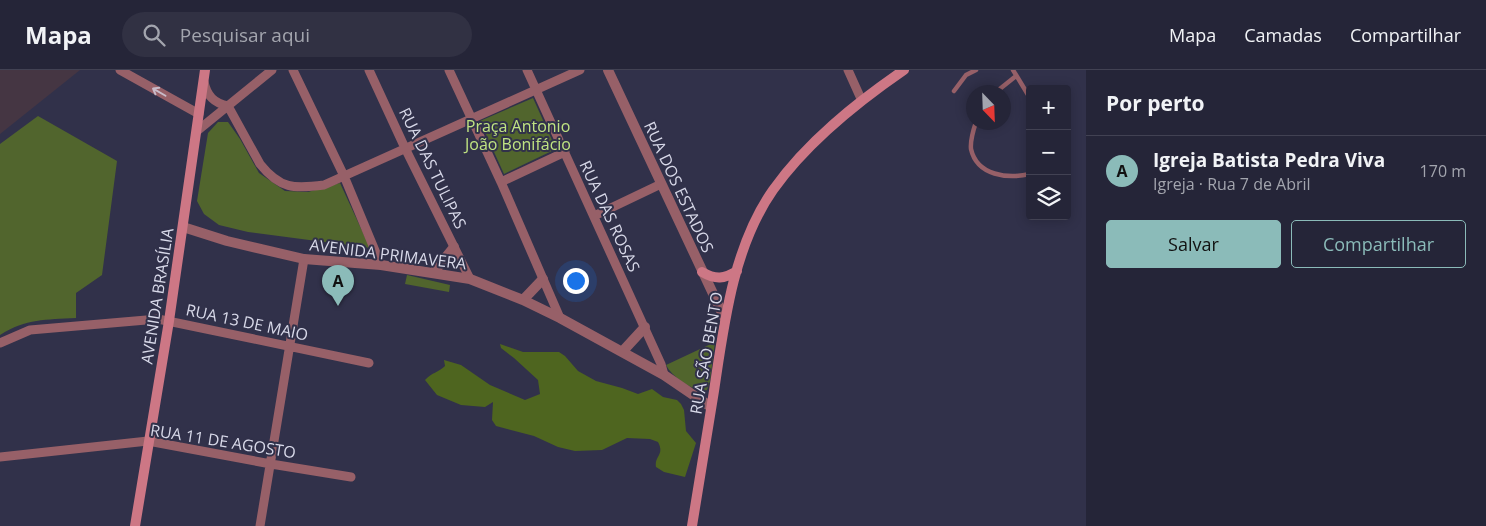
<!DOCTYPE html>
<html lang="pt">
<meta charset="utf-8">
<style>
:root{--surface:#252538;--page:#313143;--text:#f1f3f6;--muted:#a3a5ae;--line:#424253;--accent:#8bbbb9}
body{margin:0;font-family:"Open Sans",sans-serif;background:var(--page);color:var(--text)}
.controls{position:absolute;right:15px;top:15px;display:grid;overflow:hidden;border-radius:5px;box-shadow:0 2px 12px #0003}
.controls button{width:45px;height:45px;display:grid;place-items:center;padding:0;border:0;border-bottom:1px solid var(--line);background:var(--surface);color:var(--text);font:25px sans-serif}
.compass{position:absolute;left:966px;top:15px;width:45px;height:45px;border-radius:50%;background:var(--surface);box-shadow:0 2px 12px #0003;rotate:157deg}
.you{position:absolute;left:575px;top:210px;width:18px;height:18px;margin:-12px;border:4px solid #fff;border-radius:50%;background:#1a73e8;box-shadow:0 0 0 8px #1a73e833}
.badge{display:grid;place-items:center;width:32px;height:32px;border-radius:50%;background:var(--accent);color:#111;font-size:16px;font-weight:700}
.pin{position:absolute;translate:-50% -41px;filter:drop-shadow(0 1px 2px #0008)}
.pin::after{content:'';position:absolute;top:26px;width:18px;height:15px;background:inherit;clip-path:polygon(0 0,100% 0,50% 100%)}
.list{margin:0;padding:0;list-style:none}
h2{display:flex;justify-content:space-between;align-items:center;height:65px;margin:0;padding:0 20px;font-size:21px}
h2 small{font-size:16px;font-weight:400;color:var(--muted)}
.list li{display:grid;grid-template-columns:32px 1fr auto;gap:15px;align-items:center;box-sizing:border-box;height:70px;padding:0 20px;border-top:1px solid var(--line)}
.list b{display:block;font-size:19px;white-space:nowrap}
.list p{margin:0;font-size:16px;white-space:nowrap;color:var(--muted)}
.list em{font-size:16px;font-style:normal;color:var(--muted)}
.actions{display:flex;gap:10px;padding:15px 20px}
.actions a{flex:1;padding:11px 0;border:1px solid var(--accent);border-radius:5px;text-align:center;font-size:18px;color:var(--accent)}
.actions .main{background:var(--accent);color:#111}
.icon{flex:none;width:28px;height:28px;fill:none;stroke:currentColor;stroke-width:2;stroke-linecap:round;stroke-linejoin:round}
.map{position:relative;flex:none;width:1086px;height:456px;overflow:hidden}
header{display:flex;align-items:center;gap:30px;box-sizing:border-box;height:70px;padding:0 25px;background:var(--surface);border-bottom:1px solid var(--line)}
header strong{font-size:24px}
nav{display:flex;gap:28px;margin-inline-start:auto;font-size:18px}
.search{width:350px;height:45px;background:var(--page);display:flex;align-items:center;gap:12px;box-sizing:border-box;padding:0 18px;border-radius:28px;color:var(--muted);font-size:19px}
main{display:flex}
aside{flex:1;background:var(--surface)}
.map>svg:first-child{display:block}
.education{fill:#453643}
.green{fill:#51652d}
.forest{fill:#4e651f}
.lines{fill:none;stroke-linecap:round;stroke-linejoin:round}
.service{stroke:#976068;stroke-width:4.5}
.minor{stroke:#976068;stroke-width:9}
.tertiary{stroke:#976068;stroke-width:10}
.secondary{stroke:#cd7785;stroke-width:10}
.oneway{stroke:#c8bbc9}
.labels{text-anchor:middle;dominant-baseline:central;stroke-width:4;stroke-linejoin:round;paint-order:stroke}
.park-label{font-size:16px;fill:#c0e482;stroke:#31314a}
.street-label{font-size:16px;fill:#d8d9e9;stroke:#31314a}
</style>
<header>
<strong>Mapa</strong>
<div class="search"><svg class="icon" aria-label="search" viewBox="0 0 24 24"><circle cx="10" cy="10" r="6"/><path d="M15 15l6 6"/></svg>Pesquisar aqui</div>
<nav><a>Mapa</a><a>Camadas</a><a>Compartilhar</a></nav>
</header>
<main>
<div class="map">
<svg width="1086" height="456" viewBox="0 0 1086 456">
<rect width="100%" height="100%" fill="#31314a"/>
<!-- education -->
<path class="education" d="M0 0H80L0 64Z"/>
<!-- green -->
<path class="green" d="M533 28 556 79 504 104 480 51Z
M38 46 117 91 102 205 76 223V248C45 250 27 248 0 265V74Z
M218 52H228L240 69 259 103 285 121 308 122 340 113 370 178 248 162 219 155 204 144 197 131 208 63Z
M407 205 450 215 449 222 405 214Z
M715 272 710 311 707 320 702 322C689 317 672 307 666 295Z"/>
<!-- forest -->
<path class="forest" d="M500 274 523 282H559L565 286 578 301 596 311 622 318 638 324 652 319 663 327 677 330 681 334 684 340 686 361 696 373 685 407 664 402 656 397C654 386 665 385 658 372L650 369 627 368 602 380 575 381 558 377 534 366 496 356 492 350 493 332 485 337 461 335 437 325 425 310C431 303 439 302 445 296L444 290 461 295 490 315 525 330 540 324 538 310 514 288 501 278Z"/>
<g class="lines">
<!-- service -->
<path class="service" d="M1013 0 1030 28
M954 21 966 5 976 0
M996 22 1016 6
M976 52C973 61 970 70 971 79 977 106 1008 109 1030 104"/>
<!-- minor -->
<path class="minor" d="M120 0 199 44
M293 0 344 106 381 195
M369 0 405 78 470 209
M449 0 501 112 560 248
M527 0 661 294 664 305
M848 0 862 31
M204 12C207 26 214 33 228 36
M228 36 260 94C280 119 294 119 324 115L580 0
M197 61 272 0
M501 112 565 82
M594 146 661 114
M0 273 30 260 158 249 369 293
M0 387 148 371 271 394 351 407
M260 456 304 189"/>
<!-- tertiary -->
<path class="tertiary" d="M608 0 724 247
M183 157 227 171 304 189 381 195 470 209 523 230 560 248 664 305 711 337
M434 202 454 177
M523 230 543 209
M622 282 645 257"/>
<!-- secondary -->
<path class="secondary" d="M702 202C716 210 724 209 737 201
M135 456 169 251 205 0
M692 456C699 411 707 366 714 321 724 254 733 177 773 120 807 72 856 33 904 0"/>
</g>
<!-- one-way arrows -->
<defs><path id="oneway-shaft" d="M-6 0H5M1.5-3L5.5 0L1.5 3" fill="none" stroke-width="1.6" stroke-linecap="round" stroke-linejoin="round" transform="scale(1.25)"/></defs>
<use class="oneway" href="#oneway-shaft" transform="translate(159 22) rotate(-150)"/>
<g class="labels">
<!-- park labels -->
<g class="park-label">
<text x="518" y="56">Praça Antonio<tspan x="518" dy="18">João Bonifácio</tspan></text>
</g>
<!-- street labels -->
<g class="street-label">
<text transform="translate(433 98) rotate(64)">RUA DAS TULIPAS</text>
<text transform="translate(679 117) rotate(65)">RUA DOS ESTADOS</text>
<text transform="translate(610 146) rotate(65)">RUA DAS ROSAS</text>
<text transform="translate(388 184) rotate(7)">AVENIDA PRIMAVERA</text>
<text transform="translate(157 226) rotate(-81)">AVENIDA BRASÍLIA</text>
<text transform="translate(247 252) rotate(12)">RUA 13 DE MAIO</text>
<text transform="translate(706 283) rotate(-80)">RUA SÃO BENTO</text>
<text transform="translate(223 371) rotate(9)">RUA 11 DE AGOSTO</text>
</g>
</g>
</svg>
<div class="controls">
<button>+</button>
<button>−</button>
<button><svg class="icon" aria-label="layers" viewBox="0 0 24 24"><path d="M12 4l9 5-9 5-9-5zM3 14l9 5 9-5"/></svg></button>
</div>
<svg class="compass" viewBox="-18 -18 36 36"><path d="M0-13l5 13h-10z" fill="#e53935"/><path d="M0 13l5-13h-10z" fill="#a3a5ae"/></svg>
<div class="you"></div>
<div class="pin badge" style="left:338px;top:236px">A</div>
</div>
<aside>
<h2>Por perto<small></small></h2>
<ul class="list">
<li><span class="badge">A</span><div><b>Igreja Batista Pedra Viva</b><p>Igreja · Rua 7 de Abril</p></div><em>170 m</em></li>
</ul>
<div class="actions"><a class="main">Salvar</a><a>Compartilhar</a></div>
</aside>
</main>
